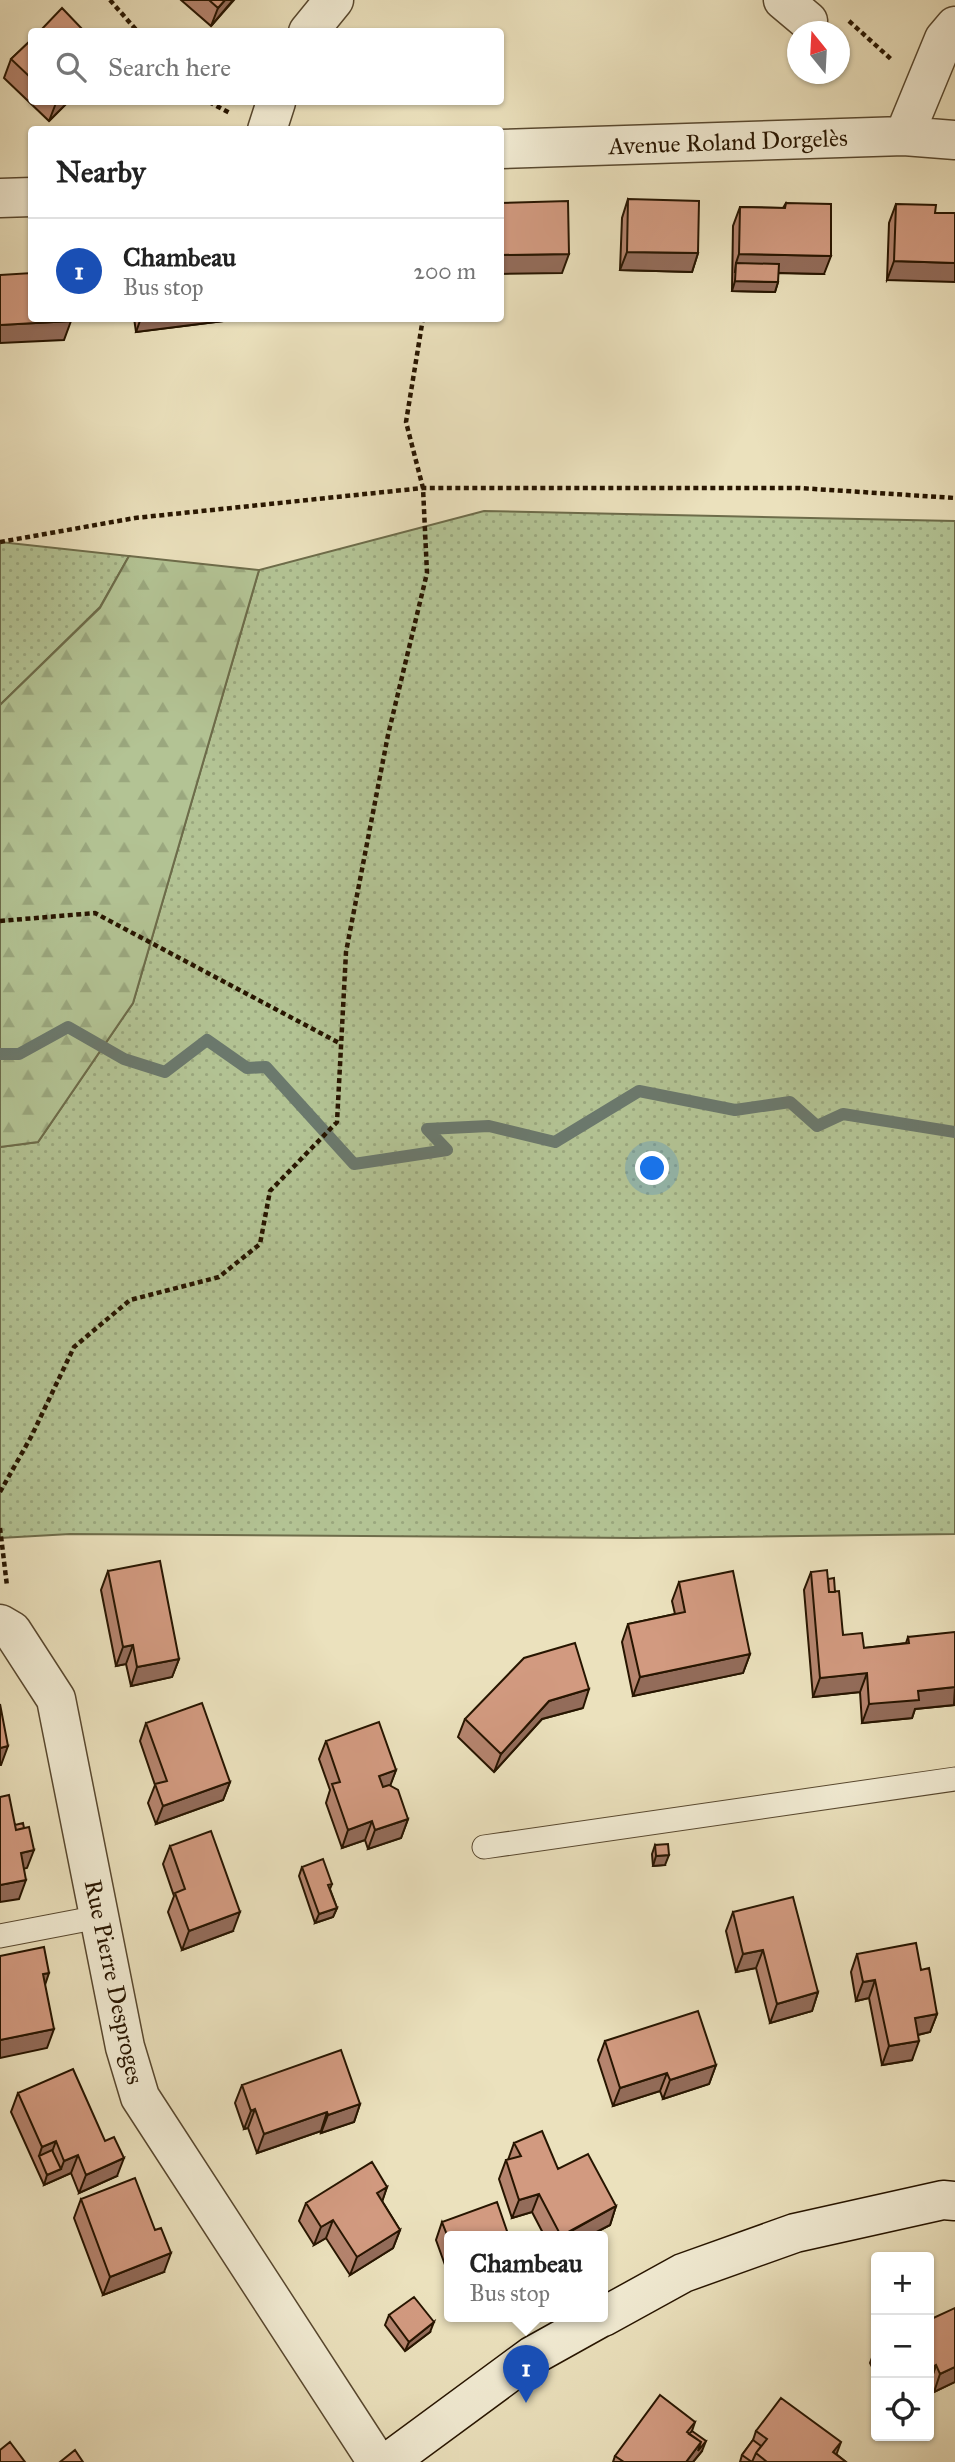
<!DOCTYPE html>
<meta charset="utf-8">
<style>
:root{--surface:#fff;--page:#f2f2f2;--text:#222;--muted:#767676;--line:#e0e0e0;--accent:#8f2418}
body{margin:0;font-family:"IM FELL Great Primer",serif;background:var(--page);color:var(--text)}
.controls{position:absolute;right:21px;bottom:21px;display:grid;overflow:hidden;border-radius:7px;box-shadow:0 2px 5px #0004}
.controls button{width:63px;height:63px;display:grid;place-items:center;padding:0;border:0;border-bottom:2px solid var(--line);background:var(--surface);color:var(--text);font:35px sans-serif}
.compass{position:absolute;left:787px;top:21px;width:63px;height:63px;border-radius:50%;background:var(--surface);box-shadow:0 2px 5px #0004;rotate:342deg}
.you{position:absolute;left:653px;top:1169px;width:24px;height:24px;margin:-18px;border:5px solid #fff;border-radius:50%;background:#1a73e8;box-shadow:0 0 0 10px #1a73e833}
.badge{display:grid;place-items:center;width:46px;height:46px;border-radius:50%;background:var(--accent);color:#fff;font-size:23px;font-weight:700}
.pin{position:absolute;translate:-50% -58px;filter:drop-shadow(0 2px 4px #0008)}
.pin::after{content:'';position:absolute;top:37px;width:24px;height:21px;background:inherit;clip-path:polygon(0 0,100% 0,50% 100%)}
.popup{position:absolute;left:444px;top:2231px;width:164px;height:91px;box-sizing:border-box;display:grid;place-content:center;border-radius:7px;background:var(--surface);filter:drop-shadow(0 2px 5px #0005);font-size:23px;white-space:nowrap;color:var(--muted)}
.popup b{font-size:26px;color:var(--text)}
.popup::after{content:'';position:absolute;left:50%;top:100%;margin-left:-14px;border:14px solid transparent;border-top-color:var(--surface)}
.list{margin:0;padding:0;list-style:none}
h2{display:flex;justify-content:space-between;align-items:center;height:91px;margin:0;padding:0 28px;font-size:30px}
h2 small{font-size:23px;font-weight:400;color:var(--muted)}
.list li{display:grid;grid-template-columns:46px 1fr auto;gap:21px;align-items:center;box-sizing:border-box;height:105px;padding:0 28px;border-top:2px solid var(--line)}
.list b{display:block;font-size:26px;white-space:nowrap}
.list p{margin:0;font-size:23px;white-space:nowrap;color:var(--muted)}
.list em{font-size:23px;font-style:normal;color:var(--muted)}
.icon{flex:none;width:38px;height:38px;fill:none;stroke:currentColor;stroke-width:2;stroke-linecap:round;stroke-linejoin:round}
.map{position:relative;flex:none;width:955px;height:2462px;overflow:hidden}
.search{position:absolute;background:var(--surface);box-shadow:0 2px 5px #0004;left:28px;top:28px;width:476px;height:77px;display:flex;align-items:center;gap:18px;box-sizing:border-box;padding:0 24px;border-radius:7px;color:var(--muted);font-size:26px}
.panel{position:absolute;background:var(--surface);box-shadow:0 2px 5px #0004;left:28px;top:126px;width:476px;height:196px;border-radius:7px}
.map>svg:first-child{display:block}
.grass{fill:url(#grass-dots);stroke:#6d6c4a;stroke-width:2}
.forest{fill:url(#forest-firs);stroke:#6d6c4a;stroke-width:2}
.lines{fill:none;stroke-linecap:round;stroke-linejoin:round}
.stream{stroke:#6b796d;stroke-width:12}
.lane-casing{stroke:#58482f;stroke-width:25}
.street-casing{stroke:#58482f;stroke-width:41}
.secondary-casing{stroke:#271500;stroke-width:41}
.path{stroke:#271500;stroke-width:4.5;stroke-dasharray:5 3.5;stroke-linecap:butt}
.lane{stroke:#f2ecd4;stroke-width:23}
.street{stroke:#f2ecd4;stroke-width:38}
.secondary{stroke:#f2ecd4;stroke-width:38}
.wall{fill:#b5846e;stroke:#271500;stroke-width:2}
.shaded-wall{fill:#936c5a;stroke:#271500;stroke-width:2}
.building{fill:#d29a80;stroke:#271500;stroke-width:2}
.labels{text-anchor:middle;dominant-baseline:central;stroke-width:6;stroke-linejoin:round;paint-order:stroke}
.street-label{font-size:24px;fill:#271500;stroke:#f2ecd4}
</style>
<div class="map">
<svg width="955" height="2462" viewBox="0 0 955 2462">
<defs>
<pattern id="grass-dots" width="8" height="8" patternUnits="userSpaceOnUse" patternTransform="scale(1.75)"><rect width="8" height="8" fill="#b3c394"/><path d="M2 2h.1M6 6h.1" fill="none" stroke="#9aa77e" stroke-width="1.8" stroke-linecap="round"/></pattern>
<pattern id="forest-firs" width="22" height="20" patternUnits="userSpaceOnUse" patternTransform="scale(1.75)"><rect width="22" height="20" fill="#b3c394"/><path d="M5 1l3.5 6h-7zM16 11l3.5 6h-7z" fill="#9aa77e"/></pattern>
</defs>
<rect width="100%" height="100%" fill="#ebe1bd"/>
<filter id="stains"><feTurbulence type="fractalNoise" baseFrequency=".00286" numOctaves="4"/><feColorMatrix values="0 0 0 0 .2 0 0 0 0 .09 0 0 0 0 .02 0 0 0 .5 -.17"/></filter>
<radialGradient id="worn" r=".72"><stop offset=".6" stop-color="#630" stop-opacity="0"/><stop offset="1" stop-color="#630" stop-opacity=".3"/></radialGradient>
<!-- grass -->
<path class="grass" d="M484 511 955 521V1534L636 1538 70 1534 0 1538V1147L38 1142 133 1003 259 570Z
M0 542 129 556 100 607 0 705Z"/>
<!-- forest -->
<path class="forest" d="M129 556 259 570 133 1003 38 1142 0 1147V705L100 608Z"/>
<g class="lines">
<!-- stream -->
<path class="stream" d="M0 1054H19L68 1027 124 1059 165 1072 207 1040 247 1068 266 1067 354 1164 447 1150 427 1129 489 1126 555 1142 639 1091 735 1110 790 1102 817 1126 843 1114 955 1132"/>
<defs>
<path id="lane" d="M484 1847 955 1779
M0 1936 99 1917"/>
<path id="street" d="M783 0 808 21
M308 32 334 0
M267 130 276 102
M904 136 944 39 955 26
M500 149 904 136 955 140
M0 198 32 197
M0 1624 12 1631 56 1699 125 2047 140 2097 377 2462"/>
<path id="secondary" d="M603 2317 683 2273 795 2233 943 2200 955 2201
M388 2462 532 2356 602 2317"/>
</defs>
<!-- lane casing -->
<use href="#lane" class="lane-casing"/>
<!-- street casing -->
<use href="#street" class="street-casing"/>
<!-- secondary casing -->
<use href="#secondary" class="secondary-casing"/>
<!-- path -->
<path class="path" d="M110 0 138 32
M849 21 892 60
M209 102 230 113
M0 542 135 518 423 488H799L955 498
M0 921 95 913 341 1044
M0 1492 31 1437 74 1347 130 1300 219 1277 260 1244 270 1191 337 1122 346 952 388 735 427 573 423 488 406 422 423 318
M0 1528 7 1586"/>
<!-- lane -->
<use href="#lane" class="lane"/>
<!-- street -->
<use href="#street" class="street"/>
<!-- secondary -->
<use href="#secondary" class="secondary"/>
</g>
<!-- wall -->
<path class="wall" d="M181 0H234L211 26Z
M32 39V102H68L49 121 4 78 11 59Z
M628 199 698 253 692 272 620 270 622 218Z
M786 203 824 274 778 273V282L775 292 732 291 733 226 740 207 783 208Z
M896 204 935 213 887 280 889 223Z
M134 318H224L223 321 136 332Z
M108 1571 179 1659 172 1677 131 1686 126 1664 116 1666 101 1590Z
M811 1572 828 1579 835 1592 843 1635 864 1648 906 1643 908 1637 954 1705 915 1709 912 1718 862 1723 860 1692 813 1697 804 1590Z
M679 1582 750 1654 743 1673 633 1696 622 1642 628 1624 675 1614 672 1601Z
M583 1708 542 1719 494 1772 458 1737 465 1719Z
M146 1723 230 1782 223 1800 156 1824 148 1803 155 1785 140 1741Z
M326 1741 396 1770 390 1785 408 1819 401 1838 368 1849 365 1840 342 1848 326 1803 330 1790 319 1759Z
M655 1845 665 1865 653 1866 652 1854Z
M170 1846 233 1931 182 1950 168 1912 174 1896 163 1864Z
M302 1867 332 1884 330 1889 337 1908 333 1917 315 1923 299 1876Z
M733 1912 818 1992 812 2011 770 2023 756 1968 736 1972 726 1931Z
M857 1954 921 1970 937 2014 930 2032 918 2035 912 2060 882 2065 869 1998 856 2001 851 1972Z
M605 2041 716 2065 709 2084 663 2099 660 2091 613 2106 598 2060Z
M242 2085 360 2104 354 2122 321 2133V2131L257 2153 248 2128 244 2129 235 2103Z
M18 2093 117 2176 79 2193 71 2173 44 2185 11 2112Z
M514 2143 558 2169 616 2206 610 2225 587 2237H545L532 2212 512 2218 499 2179 506 2160H508Z
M387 2187 382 2201 400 2230 393 2248 350 2275 326 2238 314 2245 299 2221 306 2203Z
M81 2199 164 2272 103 2295 74 2218Z
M442 2222 449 2237V2276L436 2240Z
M955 2308V2382L934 2392 930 2383Z
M389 2315 430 2332 405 2351 385 2325Z
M876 2347V2375L870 2363Z
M695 2422 692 2431 702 2451 693 2462H613L615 2456Z
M756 2431 836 2454 846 2462H740L742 2455 753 2440Z"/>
<!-- shaded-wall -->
<path class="shaded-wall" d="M225 0H233L211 26 218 8Z
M57 102H68L49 121 56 103Z
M627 252 698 253 692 272 620 270Z
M569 254 562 273 500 274V255Z
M739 254 831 256 824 274 735 272 736 263Z
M894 261 955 263V282L887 280Z
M735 281 778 282 775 292 732 291Z
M141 318H224L223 321 136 332Z
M71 321 64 340 0 343V325Z
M133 1645 126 1664 116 1666 123 1647Z
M750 1654 743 1673 633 1696 640 1677Z
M179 1659 172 1677 131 1686 137 1667Z
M867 1673 860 1692 813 1697 820 1678Z
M955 1687 954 1705 915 1709 912 1718 862 1723 869 1704 918 1691Z
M589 1689 583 1708 542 1719 494 1772 501 1754 549 1701Z
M8 1746 1 1765H0V1748Z
M396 1770 389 1789 373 1795 379 1776Z
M230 1782 223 1800 156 1824 163 1806Z
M408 1819 401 1838 368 1849 375 1830Z
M372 1821 365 1840 342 1848 348 1830Z
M34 1850 27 1868 14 1871 21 1853Z
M669 1855 665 1865 653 1866 656 1856Z
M26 1880 19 1899 0 1902V1885Z
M337 1908 333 1917 315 1923 319 1914Z
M240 1912 233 1931 182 1950 189 1931Z
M763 1950 756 1968 736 1972 743 1954Z
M49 1973 43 1991V1974Z
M875 1980 869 1998 856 2001 863 1982Z
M818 1992 812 2011 770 2023 777 2004Z
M937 2014 930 2032 908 2037 915 2018Z
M54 2029 47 2048 0 2058V2040Z
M919 2041 912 2060 882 2065 889 2046Z
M716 2065 709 2084 663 2099 670 2080Z
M667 2073 660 2091 613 2106 620 2088Z
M360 2104 354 2122 321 2133 328 2115Z
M255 2109 248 2128 244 2129 251 2111Z
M327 2112 321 2131 257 2153 264 2134Z
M56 2141 49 2160 39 2156 42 2147Z
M78 2155 71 2173 44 2185 47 2175 61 2169 64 2161Z
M124 2158 117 2176 79 2193 86 2175Z
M387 2187 381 2205 377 2193Z
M539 2194 532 2212 512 2218 519 2200Z
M616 2206 610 2225 587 2237H561Z
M333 2220 326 2238 314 2245 321 2227Z
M400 2230 393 2248 350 2275 357 2257Z
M171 2253 164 2272 103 2295 110 2277Z
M434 2322 430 2332 405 2351 409 2342Z
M936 2365 930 2383 929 2384V2369Z
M955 2367V2382L934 2392 940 2374Z
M706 2441 702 2451 693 2462H686L701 2442Z
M841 2442 834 2461 833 2452Z"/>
<!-- building -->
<path class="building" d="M209 0H225L218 8Z
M62 8 85 32H39Z
M32 39V79L11 59Z
M628 199 699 201 698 253 627 252Z
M568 201 569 254 500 255V203Z
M786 203 831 204V256L739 254 740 207 785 208Z
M896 204 936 205 935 213H955V263L894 261Z
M736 263 779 264 778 282 735 281Z
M32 273V318H71V321L0 325V275Z
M160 1561 179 1659 137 1667 133 1645 123 1647 108 1571Z
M827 1570 829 1592 839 1591 843 1635 862 1633 864 1648 909 1643 908 1637 955 1632V1687L918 1691 919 1700 869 1704 867 1673 820 1678 811 1572Z
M733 1571 750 1654 640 1677 628 1624 685 1612 679 1582Z
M834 1578 835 1592H829L828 1579Z
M575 1643 589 1689 549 1701 501 1754 465 1719 524 1658Z
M202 1703 230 1782 163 1806 155 1784 167 1781 146 1723Z
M0 1704 8 1746 0 1748Z
M379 1722 396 1770 379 1776 383 1787 389 1785 398 1790 408 1819 375 1830 372 1821 348 1830 332 1784 340 1782 326 1741Z
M9 1795 16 1830 29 1827 34 1850 21 1853 26 1880 0 1885V1797Z
M23 1823 24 1828 16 1830 15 1825Z
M211 1831 240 1912 189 1931 175 1893 185 1889 170 1846Z
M668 1844 669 1855 656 1856 655 1845Z
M323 1859 332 1884 328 1885 337 1908 319 1914 302 1867Z
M793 1897 818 1992 777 2004 763 1950 743 1954 733 1912Z
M916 1943 921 1970 929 1968 937 2014 915 2018 919 2041 889 2046 875 1980 863 1982 857 1954Z
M44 1947 49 1973 43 1974 54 2029 0 2040V1956Z
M698 2011 716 2065 670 2080 667 2073 620 2088 605 2041Z
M341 2050 360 2104 328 2115 327 2112 264 2134 255 2109 251 2111 242 2085Z
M73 2069 105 2141 114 2137 124 2158 86 2175 78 2155 64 2161 56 2141 42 2147 18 2093Z
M542 2131 558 2169 588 2154 616 2206 561 2236 539 2194 519 2200 506 2160 521 2156 514 2143Z
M52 2150 61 2169 47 2175 39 2156Z
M372 2162 387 2187 377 2193 400 2230 357 2257 333 2220 321 2227 306 2203Z
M135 2178 155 2230 161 2228 171 2253 110 2277 81 2199Z
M497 2202 509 2237H449V2240L442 2222Z
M414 2297 434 2322 409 2342 389 2315Z
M955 2308V2367L940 2374 936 2365 929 2369V2320Z
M660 2395 695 2422 687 2432 701 2442 686 2462H624L615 2456Z
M781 2398 841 2442 833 2452 846 2462H767L756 2453 767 2439 756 2431Z
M692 2431 706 2441 698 2451 701 2442 689 2434Z
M753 2440 761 2446 756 2453 752 2462 742 2455Z
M10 2442 25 2462H0V2450Z
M75 2450 83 2462H60Z"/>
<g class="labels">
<!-- street labels -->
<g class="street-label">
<text transform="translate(728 142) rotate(-2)">Avenue Roland Dorgelès</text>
<text transform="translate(114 1982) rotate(78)">Rue Pierre Desproges</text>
</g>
</g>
<rect width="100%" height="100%" filter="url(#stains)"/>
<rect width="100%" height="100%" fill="url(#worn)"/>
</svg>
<div class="controls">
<button>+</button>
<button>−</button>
<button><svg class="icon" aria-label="locate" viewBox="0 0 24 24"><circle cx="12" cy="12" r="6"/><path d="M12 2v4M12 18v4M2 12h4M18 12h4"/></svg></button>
</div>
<svg class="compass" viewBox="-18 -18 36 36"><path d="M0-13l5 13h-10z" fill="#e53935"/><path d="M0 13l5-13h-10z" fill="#767676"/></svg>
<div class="you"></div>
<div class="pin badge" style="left:526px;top:2403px;background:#1a4fb4">1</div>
<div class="popup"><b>Chambeau</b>Bus stop</div>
<div class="search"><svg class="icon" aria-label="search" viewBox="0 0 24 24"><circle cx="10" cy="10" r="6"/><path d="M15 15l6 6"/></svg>Search here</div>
<section class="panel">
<h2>Nearby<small></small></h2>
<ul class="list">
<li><span class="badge" style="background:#1a4fb4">1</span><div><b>Chambeau</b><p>Bus stop</p></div><em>200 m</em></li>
</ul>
</section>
</div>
